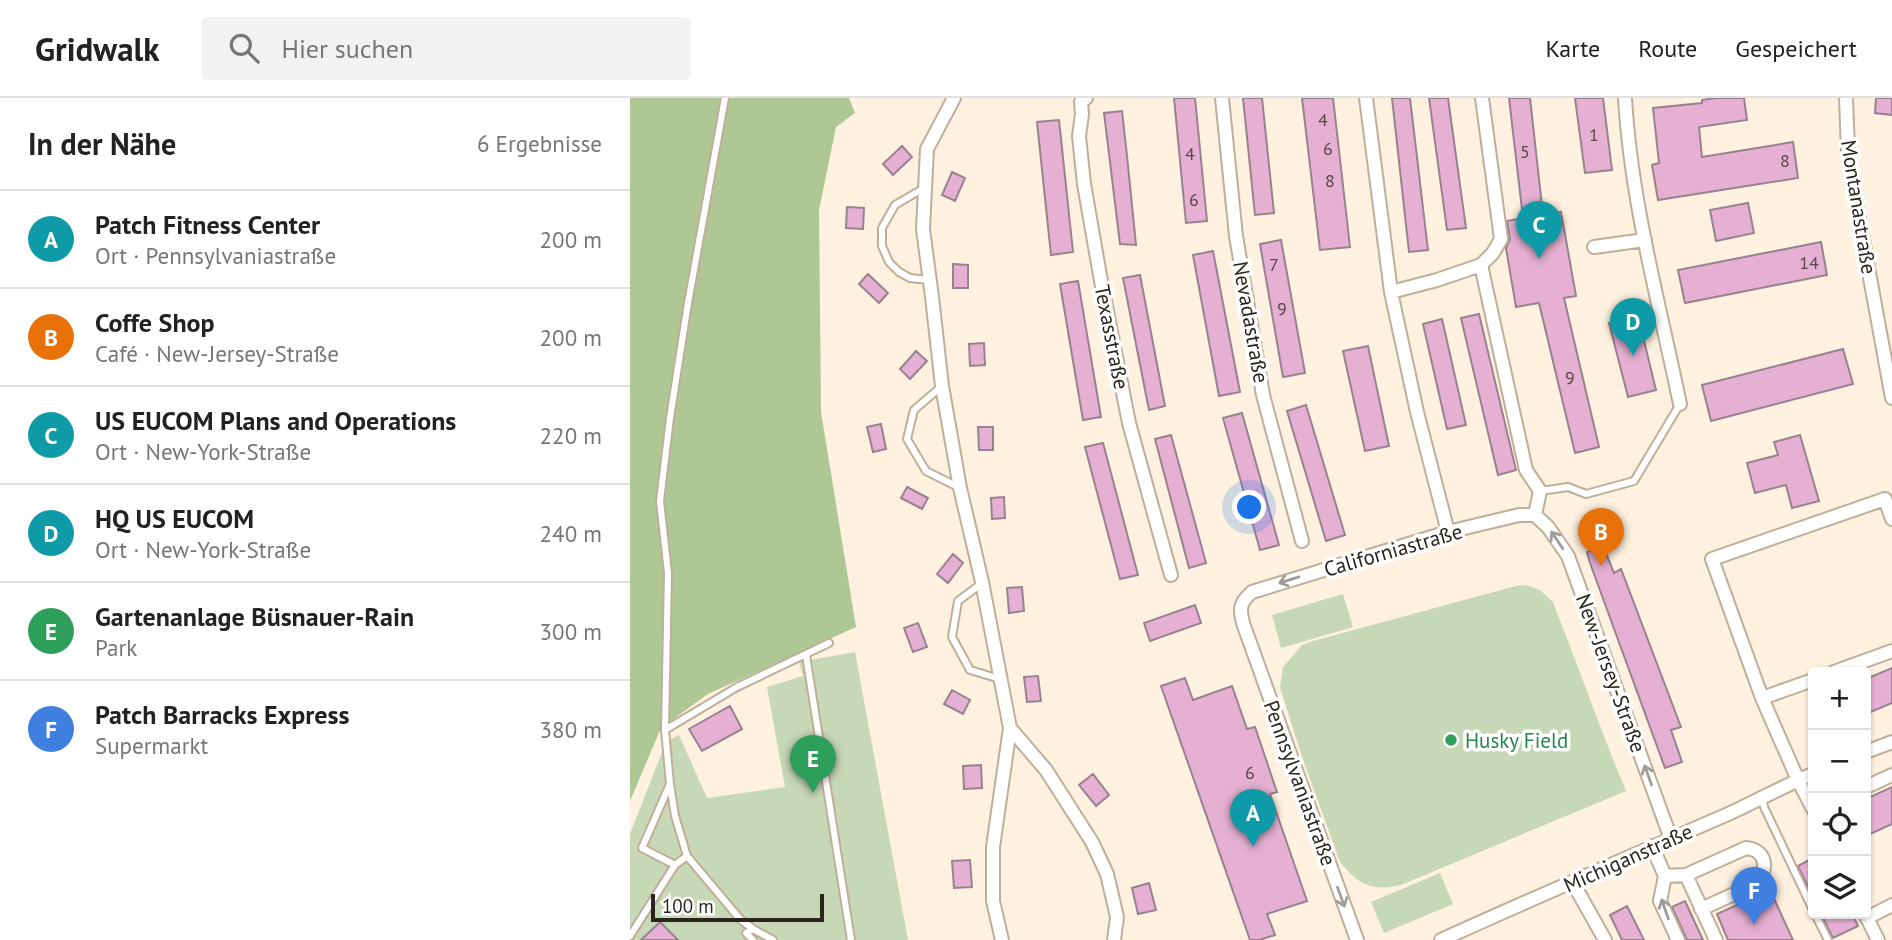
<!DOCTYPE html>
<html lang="de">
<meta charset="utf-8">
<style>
:root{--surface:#fff;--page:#f2f2f2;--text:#222;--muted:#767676;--line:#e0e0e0;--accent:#0f766e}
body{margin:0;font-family:"PT Sans",sans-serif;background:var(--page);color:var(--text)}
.controls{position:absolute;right:21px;bottom:21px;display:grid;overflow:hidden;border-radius:7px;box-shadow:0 2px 5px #0004}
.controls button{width:63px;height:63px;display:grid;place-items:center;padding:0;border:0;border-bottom:2px solid var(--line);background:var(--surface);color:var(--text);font:35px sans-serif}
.scale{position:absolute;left:21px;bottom:18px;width:173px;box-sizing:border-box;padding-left:7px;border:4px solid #2a241c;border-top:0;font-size:19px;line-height:24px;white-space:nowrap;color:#2a241c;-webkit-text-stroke:5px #fff;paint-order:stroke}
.you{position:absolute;left:620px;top:410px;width:24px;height:24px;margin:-18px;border:5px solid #fff;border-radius:50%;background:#1a73e8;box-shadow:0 0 0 10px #1a73e833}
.badge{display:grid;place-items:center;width:46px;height:46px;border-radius:50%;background:var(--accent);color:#fff;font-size:23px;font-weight:700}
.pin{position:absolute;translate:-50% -58px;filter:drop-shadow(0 2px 4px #0008)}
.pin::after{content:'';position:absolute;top:37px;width:24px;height:21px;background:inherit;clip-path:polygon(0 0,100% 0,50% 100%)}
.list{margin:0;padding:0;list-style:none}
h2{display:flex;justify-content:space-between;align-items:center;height:91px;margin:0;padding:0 28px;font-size:30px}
h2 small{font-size:23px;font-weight:400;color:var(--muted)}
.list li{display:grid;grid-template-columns:46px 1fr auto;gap:21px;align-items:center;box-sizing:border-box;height:98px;padding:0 28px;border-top:2px solid var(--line)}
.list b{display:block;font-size:26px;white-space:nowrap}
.list p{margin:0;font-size:23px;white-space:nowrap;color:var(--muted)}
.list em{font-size:23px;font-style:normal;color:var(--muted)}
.icon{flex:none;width:38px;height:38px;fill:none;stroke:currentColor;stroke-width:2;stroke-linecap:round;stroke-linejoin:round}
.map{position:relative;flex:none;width:1262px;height:842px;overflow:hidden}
header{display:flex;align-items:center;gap:42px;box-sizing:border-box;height:98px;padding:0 35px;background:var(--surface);border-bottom:2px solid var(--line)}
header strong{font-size:33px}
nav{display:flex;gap:38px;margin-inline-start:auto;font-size:24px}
.search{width:490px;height:63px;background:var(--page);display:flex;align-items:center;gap:18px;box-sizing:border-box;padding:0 24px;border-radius:7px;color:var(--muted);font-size:26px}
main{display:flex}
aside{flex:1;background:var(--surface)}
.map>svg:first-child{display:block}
.green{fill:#c7d8b6}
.forest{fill:#aec794}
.building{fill:#e5b0d2;stroke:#998290;stroke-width:2}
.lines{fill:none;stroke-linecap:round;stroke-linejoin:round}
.lane-casing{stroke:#bfaf99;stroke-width:10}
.street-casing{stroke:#bfaf99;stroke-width:16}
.lane{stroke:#fff;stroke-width:6}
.street{stroke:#fff;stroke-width:12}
.oneway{stroke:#9f9c99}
.leisure-dot{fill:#2e9e5b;stroke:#fff;stroke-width:2.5}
.labels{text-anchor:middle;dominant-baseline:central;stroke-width:7;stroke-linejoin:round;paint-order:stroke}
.number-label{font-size:18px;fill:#59474a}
.street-label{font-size:21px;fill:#2a241c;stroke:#fff}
.leisure-label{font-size:21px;fill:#27864d;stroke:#fff;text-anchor:start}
</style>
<header>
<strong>Gridwalk</strong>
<div class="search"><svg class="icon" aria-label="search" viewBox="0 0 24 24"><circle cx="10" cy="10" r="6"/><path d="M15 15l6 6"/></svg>Hier suchen</div>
<nav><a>Karte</a><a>Route</a><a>Gespeichert</a></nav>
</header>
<main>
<aside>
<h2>In der Nähe<small>6 Ergebnisse</small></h2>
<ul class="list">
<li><span class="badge" style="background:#0f9aa8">A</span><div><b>Patch Fitness Center</b><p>Ort · Pennsylvaniastraße</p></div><em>200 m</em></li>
<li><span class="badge" style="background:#e8710a">B</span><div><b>Coffe Shop</b><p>Café · New-Jersey-Straße</p></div><em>200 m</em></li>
<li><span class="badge" style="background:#0f9aa8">C</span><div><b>US EUCOM Plans and Operations</b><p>Ort · New-York-Straße</p></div><em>220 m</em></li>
<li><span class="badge" style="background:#0f9aa8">D</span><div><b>HQ US EUCOM</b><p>Ort · New-York-Straße</p></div><em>240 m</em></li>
<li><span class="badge" style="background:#2e9e5b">E</span><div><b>Gartenanlage Büsnauer-Rain</b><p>Park</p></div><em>300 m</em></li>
<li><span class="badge" style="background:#3f7fe0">F</span><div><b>Patch Barracks Express</b><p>Supermarkt</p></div><em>380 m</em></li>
</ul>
</aside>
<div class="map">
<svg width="1262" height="842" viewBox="0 0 1262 842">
<rect width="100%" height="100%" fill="#fef1df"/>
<!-- green -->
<path class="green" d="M896 487 910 492 923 504 982 659 996 693 771 787C741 793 730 788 710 764L672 659 650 589 653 569 672 547 683 543 886 488Z
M713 496 723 529 651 550 642 517Z
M225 554 278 842H0V736L36 644 49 637 77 700 155 689 137 589 173 578 169 564Z
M810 775 823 806 754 835 741 804Z"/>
<!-- forest -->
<path class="forest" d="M0 0H219L225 15 206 29 189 112 191 314 226 529 78 596 31 630 0 703Z"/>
<!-- building -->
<path class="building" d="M544 0H565L577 123 556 125Z
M613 0H632L644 115 625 117Z
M672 0H703L720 149 690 152Z
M762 0H780L798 152 779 154Z
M799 0H818L836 130 817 132Z
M879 0H900L913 117 931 114 946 198 934 200 969 349 945 355 909 205 886 209 876 150 880 141 877 123 893 120Z
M945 0H973L982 72 955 75Z
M1086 0H1114L1117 22 1069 29 1072 59 1163 44 1168 80 1028 102 1022 67 1029 65 1023 10 1072 5V2Z
M1246 0H1262V17L1245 15Z
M492 13 497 58 506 147 490 146 474 15Z
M429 22 443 154 421 157 407 24Z
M272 48 282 59 263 77 253 66Z
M322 74 335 80 325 103 312 97Z
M1118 105 1124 135 1086 143 1080 112Z
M217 109 234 110 233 131 216 130Z
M651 142 675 275 653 279 630 146Z
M1191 144 1197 177 1055 205 1048 172Z
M583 153 610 294 589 298 563 157Z
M323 166 338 167V190H323Z
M238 176 258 195 249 205 229 186Z
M510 177 535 308 519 312 493 180Z
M448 183 471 319 453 322 430 186Z
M849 216 886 372 868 377 831 220Z
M1008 218 1026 292 998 299 979 225Z
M812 221 836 327 817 331 793 226Z
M354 245 355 267 340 268 339 246Z
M738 248 759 348 735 353 713 253Z
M1213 251 1223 286 1081 323 1072 287Z
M286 253 297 263 280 281 270 271Z
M676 307 715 437 696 443 657 313Z
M612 315 649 447 630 452 593 320Z
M251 326 256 351 243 354 237 329Z
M348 329H363V352H349Z
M541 337 576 465 559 470 525 341Z
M1170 337 1189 403 1162 410 1156 387 1125 395 1117 365 1148 357 1144 344Z
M473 345 508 477 490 481 455 349Z
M277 389 298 400 292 411 271 400Z
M374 399 375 420 362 421 361 400Z
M973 448 984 475 991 471 1051 629 1041 632 1052 664 1035 670 960 465 957 454Z
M323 456 333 465 318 485 307 476Z
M392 489 394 513 379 515 377 490Z
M565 507 571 525 520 543 514 525Z
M288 525 297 549 283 554 274 530Z
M1262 570V605L1236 616V581Z
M408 578 411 603 397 604 394 579Z
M555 580 563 602 602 588 617 631 625 629 647 694 640 696 677 803 637 816 645 837 629 842H620L531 588Z
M322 592 340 602 333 616 314 606Z
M100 608 112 631 72 653 59 631Z
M351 667 352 690 334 691 333 668Z
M463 676 479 697 466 708 449 687Z
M1262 689V726L1236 738V701Z
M1183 760V799L1168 768Z
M340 762 342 789 324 790 322 763Z
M519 785 526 812 508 816 502 790Z
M1140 792 1163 842H1098L1087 816Z
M1055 803 1073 842H1057L1042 809Z
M997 808 1014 842H992L980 817Z
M1191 816H1222L1228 828 1203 840Z
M30 824 48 842H11Z"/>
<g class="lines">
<defs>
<path id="lane" d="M95 0 58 205 40 320 30 403 38 475 35 632 40 686 45 718 57 758 110 821 123 831 143 842
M294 90 265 107 252 130V148L259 164 269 174 280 180 299 182
M312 288 284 312 277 341 296 373 330 390
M910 393 938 389 956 396 1004 383 1050 306
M351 486 328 503 322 539 340 572 370 581
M176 557 221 842
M35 632 107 589 199 545
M40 686 12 750 45 767
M1132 700 1134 709 1183 812
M1185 816 1198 842
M0 838 45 767 57 758
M123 842 116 835 123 831"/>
<path id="street" d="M324 0 297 51 293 131 302 199 312 288 330 390 352 484 380 630 363 749V803L372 842
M456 0 451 4 452 16 449 38 454 86 471 183 499 325 541 477
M592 0 606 138 633 297 672 443
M736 0 761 194 787 314 818 434
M852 0 871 141 863 155 851 167 896 372 910 393 905 417
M995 0C1001 103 1029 205 1050 306
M1216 0 1218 52 1223 87 1262 300
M964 149 1015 142
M761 194 807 182 851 167
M905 417 918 429 938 458 1041 741
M1204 574 1262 553
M1132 600 1183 582
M380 630 416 672 462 744 477 776 487 819 484 842
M1236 654 1262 644
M1236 689 1262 677
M1183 711 1168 682 1132 600 1082 461 1255 401 1262 421
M1022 748 1035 778 1056 777 1086 842
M1056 777 1116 750C1138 752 1139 774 1124 787L1071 811
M1035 778 1030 803 1048 842
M943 785 975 842
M1235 816 1248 842
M1237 820 1262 807
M727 842 614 528C609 512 609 505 622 494L818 434 889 417H905
M811 842C906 799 1001 758 1096 717 1125 704 1153 688 1183 676"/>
</defs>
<!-- lane casing -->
<use href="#lane" class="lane-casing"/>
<!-- street casing -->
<use href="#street" class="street-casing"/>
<!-- lane -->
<use href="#lane" class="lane"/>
<!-- street -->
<use href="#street" class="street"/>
</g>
<!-- one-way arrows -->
<defs><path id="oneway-shaft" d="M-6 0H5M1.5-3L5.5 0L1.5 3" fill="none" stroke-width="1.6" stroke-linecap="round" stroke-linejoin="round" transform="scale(1.75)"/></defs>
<g class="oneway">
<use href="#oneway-shaft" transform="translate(927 442) rotate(-124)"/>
<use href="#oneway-shaft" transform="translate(659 482) rotate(163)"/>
<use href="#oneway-shaft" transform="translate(1018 677) rotate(-110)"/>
<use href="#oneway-shaft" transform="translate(711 799) rotate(70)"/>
<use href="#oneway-shaft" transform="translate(1035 811) rotate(-109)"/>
</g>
<!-- markers -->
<circle class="leisure-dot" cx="821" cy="642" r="7"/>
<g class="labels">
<!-- number labels -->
<g class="number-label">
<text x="693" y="21">4</text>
<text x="964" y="36">1</text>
<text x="698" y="50">6</text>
<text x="895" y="53">5</text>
<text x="560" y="55">4</text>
<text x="1155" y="62">8</text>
<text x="700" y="82">8</text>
<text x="564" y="101">6</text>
<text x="1179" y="164">14</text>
<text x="644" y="166">7</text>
<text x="652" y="210">9</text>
<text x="940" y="279">9</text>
<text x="620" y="674">6</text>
</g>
<!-- street labels -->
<g class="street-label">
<text transform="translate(1229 109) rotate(81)">Montanastraße</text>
<text transform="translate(621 224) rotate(80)">Nevadastraße</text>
<text transform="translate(482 239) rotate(79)">Texasstraße</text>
<text transform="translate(763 452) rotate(-16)">Californiastraße</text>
<text transform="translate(981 575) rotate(70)">New-Jersey-Straße</text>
<text transform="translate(670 685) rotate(70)">Pennsylvaniastraße</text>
<text transform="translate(998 760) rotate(-24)">Michiganstraße</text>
</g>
<!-- leisure labels -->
<g class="leisure-label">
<text x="835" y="642">Husky Field</text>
</g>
</g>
</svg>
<div class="controls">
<button>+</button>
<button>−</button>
<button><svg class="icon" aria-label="locate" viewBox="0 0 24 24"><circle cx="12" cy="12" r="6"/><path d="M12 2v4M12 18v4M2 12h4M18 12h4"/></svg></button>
<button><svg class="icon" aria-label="layers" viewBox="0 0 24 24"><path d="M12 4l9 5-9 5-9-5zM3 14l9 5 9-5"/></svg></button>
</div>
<div class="scale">100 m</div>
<div class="you"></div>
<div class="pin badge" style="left:623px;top:749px;background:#0f9aa8">A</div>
<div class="pin badge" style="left:971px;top:468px;background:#e8710a">B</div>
<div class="pin badge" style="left:909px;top:161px;background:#0f9aa8">C</div>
<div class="pin badge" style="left:1003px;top:258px;background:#0f9aa8">D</div>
<div class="pin badge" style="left:183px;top:695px;background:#2e9e5b">E</div>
<div class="pin badge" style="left:1124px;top:827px;background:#3f7fe0">F</div>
</div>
</main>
